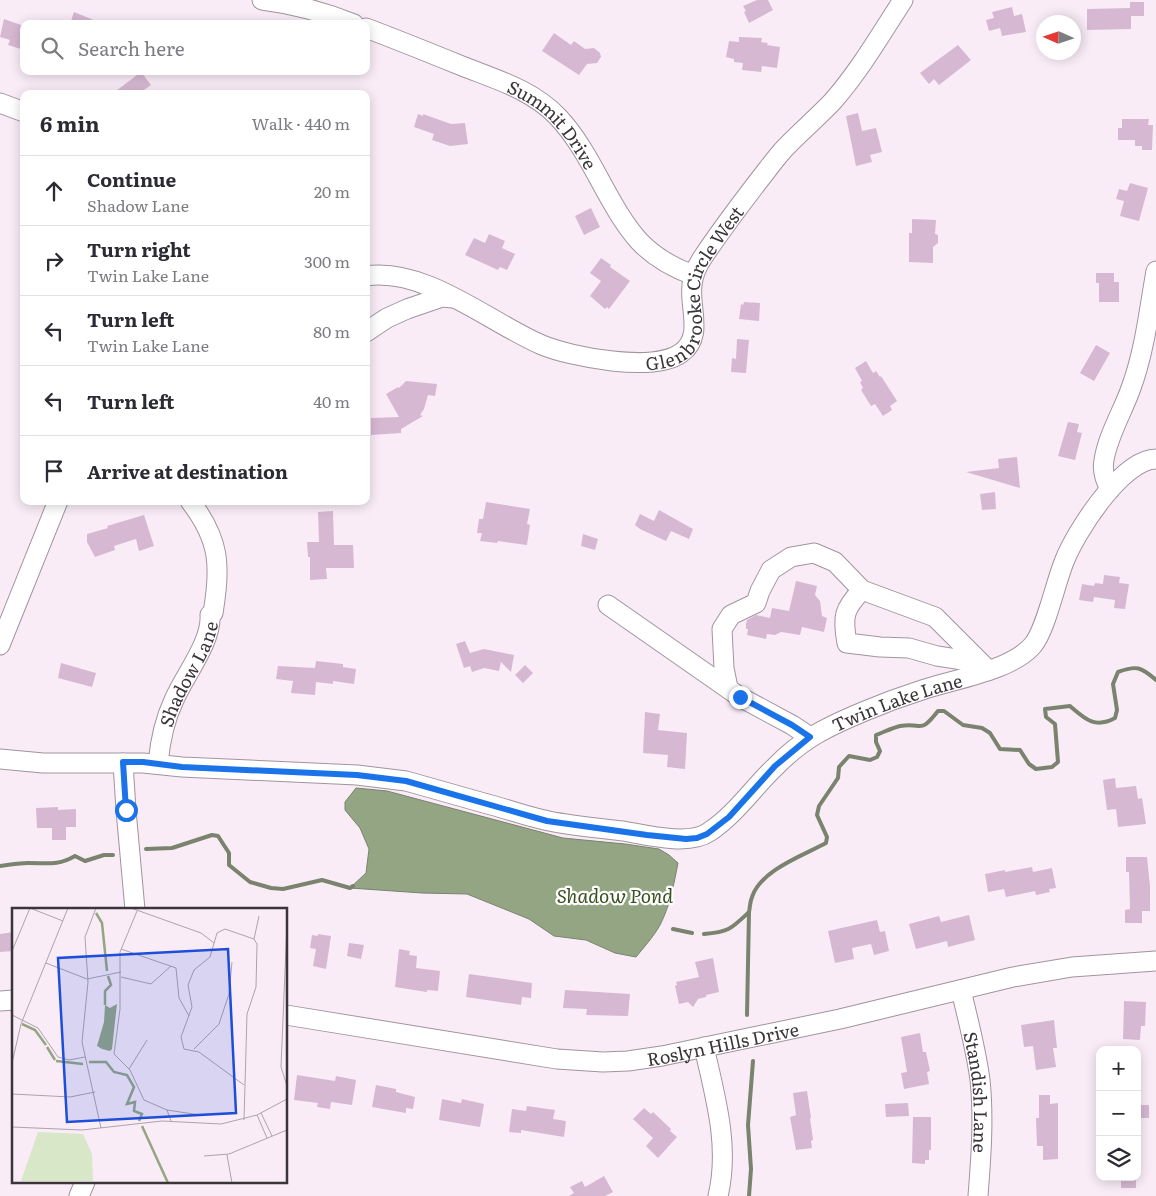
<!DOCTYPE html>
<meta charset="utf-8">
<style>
:root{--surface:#fff;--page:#f2f2f3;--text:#2b2b33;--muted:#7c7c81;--line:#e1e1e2}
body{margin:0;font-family:Literata,serif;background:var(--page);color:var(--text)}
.controls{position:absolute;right:15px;bottom:15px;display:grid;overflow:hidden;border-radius:10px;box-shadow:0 2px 12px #0003}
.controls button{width:45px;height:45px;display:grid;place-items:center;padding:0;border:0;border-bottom:1px solid var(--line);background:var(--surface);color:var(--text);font:25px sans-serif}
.compass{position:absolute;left:1036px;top:15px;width:45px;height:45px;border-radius:50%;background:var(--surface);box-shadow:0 2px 12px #0003;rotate:273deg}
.stop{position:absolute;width:15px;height:15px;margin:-11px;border:4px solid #1a73e8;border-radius:50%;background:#fff}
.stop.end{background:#1a73e8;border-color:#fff;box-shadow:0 1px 5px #0008}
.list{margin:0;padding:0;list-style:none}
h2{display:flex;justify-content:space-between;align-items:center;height:65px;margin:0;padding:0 20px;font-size:21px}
h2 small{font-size:16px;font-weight:400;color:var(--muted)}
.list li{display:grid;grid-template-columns:32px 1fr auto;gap:15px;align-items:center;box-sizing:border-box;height:70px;padding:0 20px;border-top:1px solid var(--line)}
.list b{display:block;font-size:19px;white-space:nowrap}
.list p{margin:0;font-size:16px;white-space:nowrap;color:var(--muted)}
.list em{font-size:16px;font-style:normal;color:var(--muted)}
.icon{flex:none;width:28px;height:28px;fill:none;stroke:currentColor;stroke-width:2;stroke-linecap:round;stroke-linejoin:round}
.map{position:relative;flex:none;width:1156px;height:1196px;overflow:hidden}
.search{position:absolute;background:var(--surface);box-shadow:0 2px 12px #0003;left:20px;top:20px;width:350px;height:55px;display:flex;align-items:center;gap:12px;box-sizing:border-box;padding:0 18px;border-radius:10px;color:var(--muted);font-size:19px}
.panel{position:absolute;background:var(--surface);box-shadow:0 2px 12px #0003;left:20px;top:90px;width:350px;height:415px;border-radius:10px}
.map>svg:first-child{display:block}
.water{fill:#94a584;stroke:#79836e}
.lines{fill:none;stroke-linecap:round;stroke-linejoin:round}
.stream{stroke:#79836e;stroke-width:4}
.building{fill:#d7b8d3}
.minor-casing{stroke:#a0949e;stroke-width:21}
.minor{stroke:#fff;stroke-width:19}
.route{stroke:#1a73e8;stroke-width:6}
.labels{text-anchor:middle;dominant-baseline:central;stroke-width:4.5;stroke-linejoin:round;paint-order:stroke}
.street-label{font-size:18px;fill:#3a3539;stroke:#fff}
.water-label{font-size:19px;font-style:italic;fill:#39511f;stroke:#fff}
.inset-river{fill:none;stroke:#94a584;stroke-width:2.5}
.inset-road{fill:none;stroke:#ada3ab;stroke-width:1}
.view{fill:#1d4ed8;fill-opacity:0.15;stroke:#1d4ed8;stroke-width:2.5}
.inset-edge{fill:none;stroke:#3a3539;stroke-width:2.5}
</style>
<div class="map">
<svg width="1156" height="1196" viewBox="0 0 1156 1196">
<rect width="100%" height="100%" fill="#f9ecf7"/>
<!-- water -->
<path class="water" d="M356 788 387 791 563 838 625 844 659 849 669 855 678 863C674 883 670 906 660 925 654 936 645 946 636 957L615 953 586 940 554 936 529 919 467 894 422 893 350 888 366 873 369 849 360 828 345 810V802Z"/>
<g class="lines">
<!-- stream -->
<path class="stream" d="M146 849 172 848 212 835 218 836 229 853V865L250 882 271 888 283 889 322 880 350 888 353 886
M0 866C9 865 19 863 28 863 47 863 58 866 75 856L85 861 104 855H113
M673 929 692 933
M704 934C729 932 731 929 749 912
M747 1015 749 912C750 907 750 902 752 897 761 870 802 856 826 843L827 837 817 815 819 806 838 778 839 767 849 756 870 760 877 757 880 751 876 742V735C884 732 892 728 900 726 924 722 919 735 938 711H944L963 725 982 728 990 733 1000 749 1020 750 1029 764 1036 769 1052 767 1058 762 1055 724 1046 717 1045 709 1070 706C1085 719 1095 729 1115 718L1117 710 1113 684 1118 672C1137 665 1141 667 1156 680
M749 1196 751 1169 748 1125 753 1061"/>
</g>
<!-- building -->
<path class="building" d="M757 0H768L773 10 749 23 744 12 746 11 743 6Z
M1130 2H1144V16H1131V29L1087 30V9L1130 8Z
M1012 7 1014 16 1022 14 1026 32 1002 36 1000 28 989 31 986 20 994 18 992 12Z
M74 12 101 23V24H70Z
M4 19 24 26V50L8 45 10 40 0 37Z
M554 33 571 45 574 41 585 49 594 48 600 53 601 57 597 63 587 64 579 75 542 51Z
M739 37 762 38 761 42 768 43 767 45 780 47 777 68 762 66 761 72 742 70 743 63 734 62V59L726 57 729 41 739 42Z
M958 45 971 60 939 85 934 79 929 84 920 73Z
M141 72 151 85 141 92 140 90 131 94H112Z
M858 113 862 131 876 128 882 152 870 155 872 162 856 166 846 116Z
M418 114 423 116V114L451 124 465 123 468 144 450 146 432 140 434 134 414 127Z
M1122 119H1149L1148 125H1153L1152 150H1142V146H1135V140H1118V128H1122Z
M1130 183 1148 188 1139 221 1120 216 1124 201 1116 199 1119 189 1127 191Z
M591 208 600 227 584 235 575 216Z
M912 219 936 220 935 234 938 235V243L933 247V263L909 262V233H912Z
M489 234 505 241 502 248 515 254 507 270 500 267 498 270 465 255 474 238 485 243Z
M601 258 611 265 610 267 630 281 609 309 607 307 605 309 590 296 601 281 590 273Z
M1096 273H1114V282H1119V302H1099V283H1096Z
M744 302 760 303 759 321 739 319 741 304 743 305Z
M737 339 749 340 746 373 731 372 732 358 736 359Z
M1096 345 1110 353 1094 381 1080 373Z
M866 361 873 373 876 371 880 377 881 376 897 401 890 406 892 410 883 416 875 404 871 406 861 390 863 388 860 382 862 381 855 368Z
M406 381 437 384 435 396 428 395 424 409 420 415 423 416 401 429V433L371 435V418L399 417 386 394 398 387 399 388Z
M1068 422 1079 424 1077 432 1082 433 1075 460 1058 456Z
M1017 457 1020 488 966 472 999 468 998 459Z
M995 492 996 509 982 510 980 494Z
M486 502 530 509 527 524 530 525 527 545 498 541 497 543 480 541 482 533H477L479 519H483Z
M659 510 693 529 689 539 671 531 666 541 640 529 635 525 640 514 654 521Z
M333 511 334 545H353L354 568H326L327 579 310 580V557H308L307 542H319L318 512Z
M144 515 154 546 139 551 136 539 114 546 115 550 95 557 87 542V534L108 528 107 526Z
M583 534 598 539 595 550 581 546Z
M1104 575 1120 577 1119 583 1129 584 1125 609 1114 608 1115 600 1094 597 1093 602 1079 600 1082 584 1094 586 1095 583 1103 584Z
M796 581 817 586 815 595 820 601 822 616 827 618 824 632 802 627 800 635 781 632 775 635 767 634 766 639 747 635 748 629H746V624L747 620 756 615 770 618 772 608 789 611Z
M465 641 470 653 484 649 514 655 511 672 501 662 499 671 484 668 472 672 470 666 464 668 456 644Z
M316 661 343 664V667L356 669 354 684 333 681V684L316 682 315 695 291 693 293 681 276 679 278 666 315 668Z
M61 663 96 673 92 687 58 678Z
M525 665 533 673 523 683 515 675Z
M645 712 660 714 658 730 687 733 685 769 667 767 668 755 643 753Z
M1115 778 1116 788 1136 786 1138 799 1142 798 1146 824 1118 827 1116 809 1107 810 1103 780Z
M58 807V810L76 809V827H66V840H52V828H37L36 808Z
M1126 857H1147L1150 886V911H1142V923H1125V910L1130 909 1129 872H1126Z
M1032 867 1033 872 1052 868 1056 888 1049 889 1050 892 1036 895 1035 891 1006 897 1004 889 988 892 985 874 1005 870V872Z
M969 915 975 940 948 947 947 941 916 949 909 924 939 916 941 922Z
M877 920 880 932 885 931 889 951 874 955 871 944 852 948 854 959 835 963 828 931Z
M13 932 14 951 0 952V934Z
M318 934 331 936 326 969 313 966 316 949 310 948 312 935 318 936Z
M349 943 364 945 361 959 347 956Z
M399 949 410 951 409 955 417 956 416 968 440 971 438 991 427 990V992L395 987Z
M713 958 719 992 706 995V997L698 999 693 1007 688 1002 679 1004 675 986 677 985 676 982 699 977 695 962Z
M469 974 532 983 531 998 522 997 521 1005 466 997Z
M565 990 630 994 628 1016 586 1015 587 1009 563 1008Z
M1124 1001 1146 1002 1145 1026H1141L1140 1040 1123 1039Z
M1054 1020 1057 1048H1053L1056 1067 1036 1070 1033 1046 1024 1047 1021 1025Z
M920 1033 923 1052H926L930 1071 927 1072 929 1084 904 1089 901 1073 907 1072 901 1037Z
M297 1075 335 1081 336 1076 356 1080 352 1105 331 1102 330 1109 317 1107 318 1103 294 1100Z
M376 1085 396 1089V1092L415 1097 413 1109 406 1108V1113L372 1107Z
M807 1091 811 1118H810L813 1140 811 1141 812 1148 796 1150 790 1117 796 1115 793 1093Z
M1039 1095H1050V1104L1058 1103V1159L1043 1160V1146H1037L1036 1118H1039Z
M442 1099 461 1103 462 1099 484 1104 480 1127 439 1120Z
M908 1103 909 1116 886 1117 885 1104Z
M1137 1105H1149V1118H1137Z
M527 1106 555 1110 553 1119 566 1121 564 1137 521 1130V1133L509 1132 512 1109 526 1111Z
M644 1108 651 1114 653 1112 671 1129 670 1131 677 1137 658 1158 646 1146 653 1138 633 1119Z
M913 1117H931V1150H929V1160H925V1164L912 1163Z
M604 1176 613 1192 605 1196H569L574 1193 570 1187 582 1181 585 1187Z
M1121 1177H1136V1188H1121Z"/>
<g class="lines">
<defs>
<g id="minor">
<path d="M262 0C294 4 324 12 354 24"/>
<path id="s1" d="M366 28C398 40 430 53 462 66 495 79 533 90 558 117 592 153 607 205 639 241 653 256 674 268 693 275"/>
<path d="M0 103 24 112"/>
<path id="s2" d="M366 276C426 267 490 323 542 345 571 357 654 373 681 353 704 337 689 308 692 285 693 274 697 266 703 257 721 230 740 205 760 179 768 169 775 159 784 149 799 133 817 118 833 101 860 70 881 34 903 0"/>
<path d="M366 332 387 318 407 309 442 297 453 298"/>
<path d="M1110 489C1105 480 1102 470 1104 460 1108 435 1123 411 1131 388 1145 350 1149 310 1156 271"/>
<path d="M862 590C844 609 842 616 847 643L880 647 909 648 937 656 963 660 983 668"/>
<path d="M608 605 740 697 792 725 810 737"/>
<path d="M0 645 58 501"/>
<path d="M728 688 724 668 722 629 731 615 756 603 760 591 771 570 791 557 814 553 835 562 862 590 935 617 988 670"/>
<path id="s3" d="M0 759 43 763H143L182 767 357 775 406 781C434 789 462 797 491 805 510 810 529 817 549 821 573 826 598 828 623 831 646 835 689 846 709 832 735 815 753 788 775 767 803 738 829 726 865 711 884 703 903 696 922 690 954 679 1011 671 1033 645 1046 629 1055 584 1064 562 1075 533 1122 459 1156 459"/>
<path d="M123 763 126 810 135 910"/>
<path id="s4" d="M158 764C160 741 164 721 174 700 184 676 212 642 210 615L213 613C221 566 220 540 190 501"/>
<path id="s5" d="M961 990C968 1020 976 1049 980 1080 984 1118 981 1158 978 1196"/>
<path d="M0 1001 14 1000"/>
<path id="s6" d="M286 1015 557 1059 603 1062 628 1061 662 1056 840 1019 1013 977 1072 967 1156 961"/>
<path d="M704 1047C715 1096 730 1146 718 1196"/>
<path d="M79 1196 85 1182"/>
</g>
</defs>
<!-- minor casing -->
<use href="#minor" class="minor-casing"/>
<!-- minor -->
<use href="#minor" class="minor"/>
</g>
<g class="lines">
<!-- route -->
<path class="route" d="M126 810 123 762H143L182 767 357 775 406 781 547 821 647 835 686 839 697 838 707 834 729 817 775 766 810 737 792 725 740 697"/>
</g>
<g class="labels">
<!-- street labels -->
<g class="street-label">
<text stroke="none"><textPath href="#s1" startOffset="214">Summit Drive</textPath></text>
<text stroke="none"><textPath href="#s2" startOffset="398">Glenbrooke Circle West</textPath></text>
<text stroke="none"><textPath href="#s4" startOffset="96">Shadow Lane</textPath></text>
<text stroke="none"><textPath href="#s3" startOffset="951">Twin Lake Lane</textPath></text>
<text stroke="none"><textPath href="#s6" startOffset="442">Roslyn Hills Drive</textPath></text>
<text stroke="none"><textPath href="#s5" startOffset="104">Standish Lane</textPath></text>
</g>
<!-- water labels -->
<g class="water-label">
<text x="615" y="895">Shadow Pond</text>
</g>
</g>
<!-- overview -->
<g transform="translate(12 908)">
<rect width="275" height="275" fill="#f9ecf7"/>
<path d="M26 224 71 226 80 246 81 273H9Z" fill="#d7e7c8"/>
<path d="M105 96 100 141 98 143 90 141 85 138 92 114 93 97 98 100Z" fill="#94a584"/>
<path class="inset-river" d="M84 5 90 15 95 63M93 97V83L99 77 96 68M10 116 23 122 34 137M35 139 43 152M44 153 71 156M77 154H94L102 164 115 167 122 179 115 196 123 194 122 203 130 206 127 213M130 218 156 275"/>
<path class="inset-road" d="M18 0 51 13M84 0 73 29 76 74 70 134 89 220M119 0 189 25 202 35M125 3 108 44V101L102 146 118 162 132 192 155 202 159 213M275 16 269 159 275 178M242 31 247 8M109 41 164 60 167 90 177 108M0 43 18 0M34 55 75 71 109 64M109 69 139 76 159 58M0 107 26 120 46 149 57 152 73 149M182 141 207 116 217 86 220 54M0 155 9 116 56 0M117 161 135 132M232 177 187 144 172 141 169 129 180 99 176 77 182 62 198 49 205 25 213 21 242 31M0 186 58 189 83 184M155 202 188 207M249 205 260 228M245 207 255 230M232 212 235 106 244 79 245 36 242 31M0 219 70 222 150 213 209 216 245 207 275 191M215 247 220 275M192 248 217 246 275 222"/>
<path class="view" d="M216 41 224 205 55 214 46 50Z"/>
<rect width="275" height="275" class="inset-edge"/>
</g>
</svg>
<div class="controls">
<button>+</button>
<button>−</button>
<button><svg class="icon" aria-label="layers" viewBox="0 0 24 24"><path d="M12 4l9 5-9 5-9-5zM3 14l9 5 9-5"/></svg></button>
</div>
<svg class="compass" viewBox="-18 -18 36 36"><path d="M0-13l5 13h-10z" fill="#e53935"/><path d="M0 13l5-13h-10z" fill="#7c7c81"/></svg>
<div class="stop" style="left:126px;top:810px"></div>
<div class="stop end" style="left:740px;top:697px"></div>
<div class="search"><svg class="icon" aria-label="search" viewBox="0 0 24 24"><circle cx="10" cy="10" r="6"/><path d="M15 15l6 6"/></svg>Search here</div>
<section class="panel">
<h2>6 min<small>Walk · 440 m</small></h2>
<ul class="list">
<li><svg class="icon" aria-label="ahead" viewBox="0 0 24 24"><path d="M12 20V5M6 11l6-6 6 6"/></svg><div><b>Continue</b><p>Shadow Lane</p></div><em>20 m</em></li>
<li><svg class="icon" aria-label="right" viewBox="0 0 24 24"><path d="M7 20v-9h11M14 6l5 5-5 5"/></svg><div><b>Turn right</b><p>Twin Lake Lane</p></div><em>300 m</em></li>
<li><svg class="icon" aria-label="left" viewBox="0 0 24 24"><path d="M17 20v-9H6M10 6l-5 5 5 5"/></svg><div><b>Turn left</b><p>Twin Lake Lane</p></div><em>80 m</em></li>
<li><svg class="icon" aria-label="left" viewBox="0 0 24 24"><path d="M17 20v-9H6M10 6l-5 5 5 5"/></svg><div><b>Turn left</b></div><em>40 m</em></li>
<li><svg class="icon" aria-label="arrive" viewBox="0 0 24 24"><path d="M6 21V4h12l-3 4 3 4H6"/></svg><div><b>Arrive at destination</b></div></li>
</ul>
</section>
</div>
